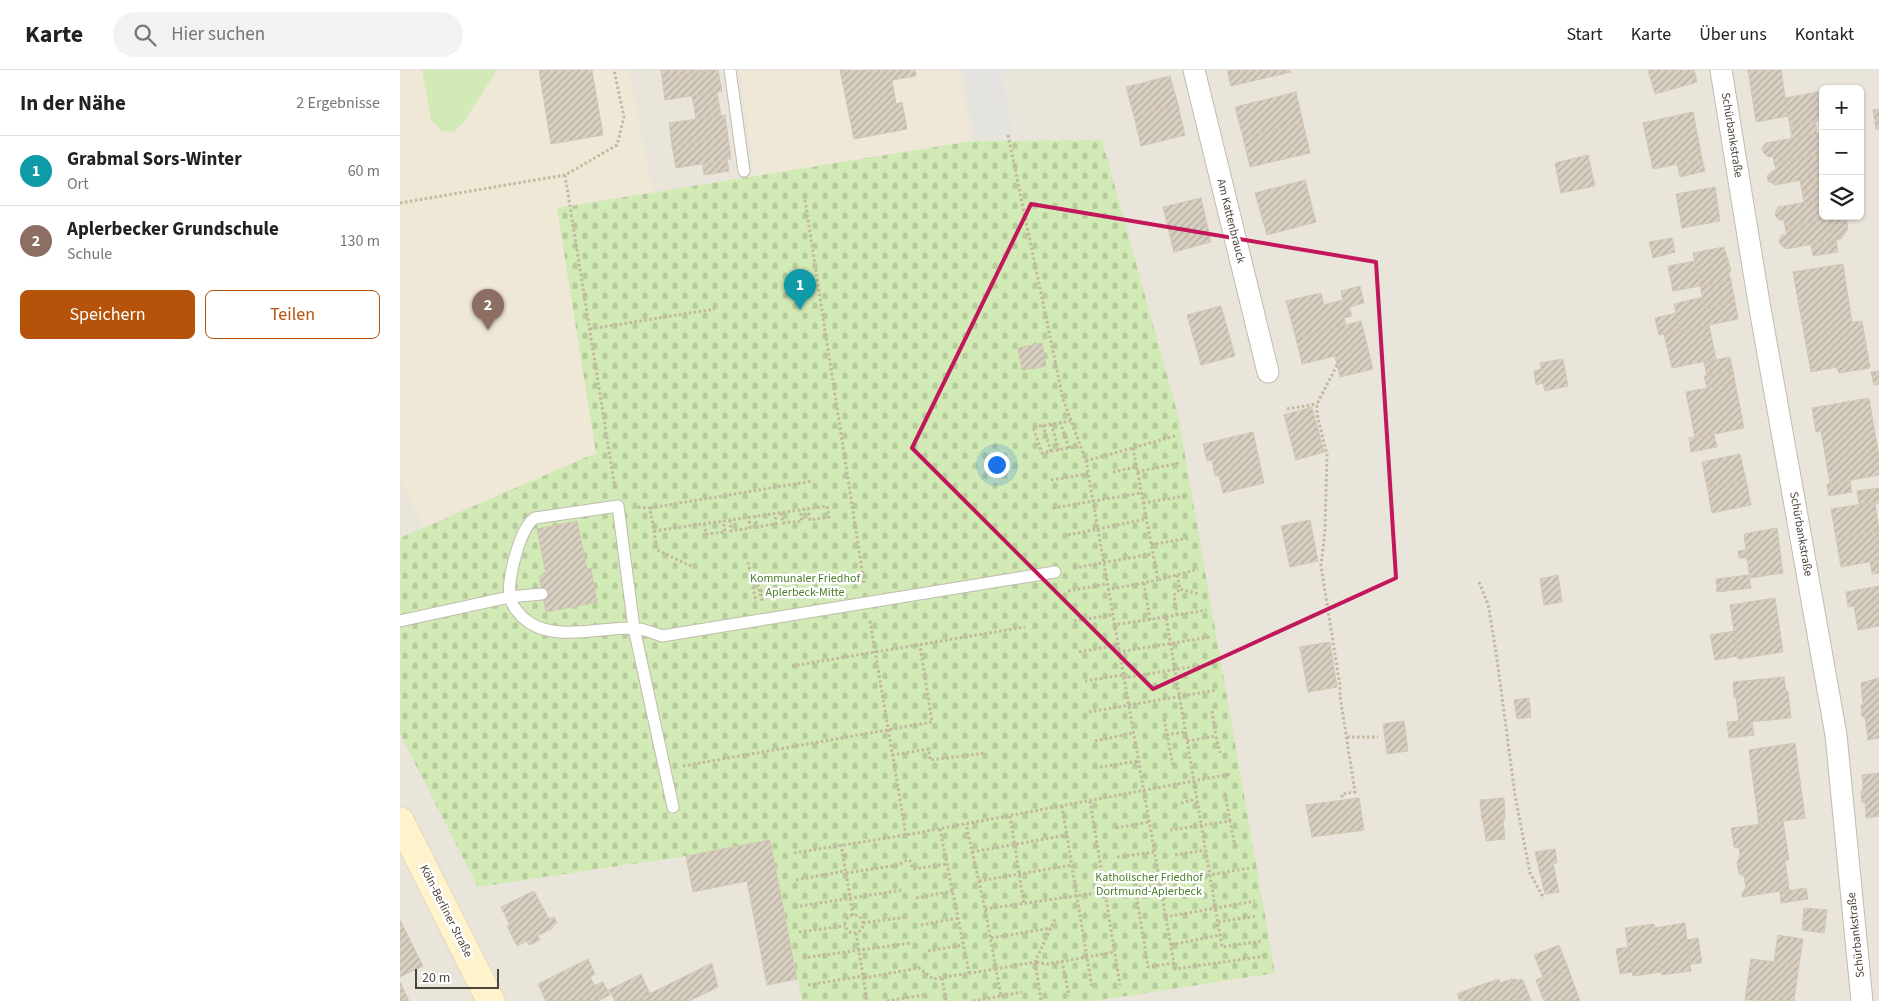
<!DOCTYPE html>
<html lang="de">
<meta charset="utf-8">
<style>
:root{--surface:#fff;--page:#f2f2f2;--text:#222;--muted:#767676;--line:#e0e0e0;--accent:#b45309}
body{margin:0;font-family:"Source Sans 3",sans-serif;background:var(--page);color:var(--text)}
.controls{position:absolute;right:15px;top:15px;display:grid;overflow:hidden;border-radius:8px;box-shadow:0 1px 4px #0004}
.controls button{width:45px;height:45px;display:grid;place-items:center;padding:0;border:0;border-bottom:1px solid var(--line);background:var(--surface);color:var(--text);font:25px sans-serif}
.scale{position:absolute;left:15px;bottom:12px;width:84px;box-sizing:border-box;padding-left:5px;border:2px solid #4b4439;border-top:0;font-size:14px;line-height:18px;white-space:nowrap;color:#4b4439;-webkit-text-stroke:4px #fff;paint-order:stroke}
.you{position:absolute;left:596px;top:394px;width:18px;height:18px;margin:-12px;border:4px solid #fff;border-radius:50%;background:#1a73e8;box-shadow:0 0 0 8px #1a73e833}
.badge{display:grid;place-items:center;width:32px;height:32px;border-radius:50%;background:var(--accent);color:#fff;font-size:16px;font-weight:700}
.pin{position:absolute;translate:-50% -41px;filter:drop-shadow(0 1px 2px #0008)}
.pin::after{content:'';position:absolute;top:26px;width:18px;height:15px;background:inherit;clip-path:polygon(0 0,100% 0,50% 100%)}
.list{margin:0;padding:0;list-style:none}
h2{display:flex;justify-content:space-between;align-items:center;height:65px;margin:0;padding:0 20px;font-size:21px}
h2 small{font-size:16px;font-weight:400;color:var(--muted)}
.list li{display:grid;grid-template-columns:32px 1fr auto;gap:15px;align-items:center;box-sizing:border-box;height:70px;padding:0 20px;border-top:1px solid var(--line)}
.list b{display:block;font-size:19px;white-space:nowrap}
.list p{margin:0;font-size:16px;white-space:nowrap;color:var(--muted)}
.list em{font-size:16px;font-style:normal;color:var(--muted)}
.actions{display:flex;gap:10px;padding:15px 20px}
.actions a{flex:1;padding:11px 0;border:1px solid var(--accent);border-radius:8px;text-align:center;font-size:18px;color:var(--accent)}
.actions .main{background:var(--accent);color:#fff}
.icon{flex:none;width:28px;height:28px;fill:none;stroke:currentColor;stroke-width:2;stroke-linecap:round;stroke-linejoin:round}
.map{position:relative;flex:none;width:1479px;height:931px;overflow:hidden}
header{display:flex;align-items:center;gap:30px;box-sizing:border-box;height:70px;padding:0 25px;background:var(--surface);border-bottom:1px solid var(--line)}
header strong{font-size:24px}
nav{display:flex;gap:28px;margin-inline-start:auto;font-size:18px}
.search{width:350px;height:45px;background:var(--page);display:flex;align-items:center;gap:12px;box-sizing:border-box;padding:0 18px;border-radius:28px;color:var(--muted);font-size:19px}
main{display:flex}
aside{flex:1;background:var(--surface)}
.map>svg:first-child{display:block}
.residential{fill:#eae5da;fill-rule:evenodd}
.education{fill:#efe8d6}
.green{fill:#d2eab5}
.cemetery{fill:url(#cemetery-stones)}
.parking{fill:#e5e3e0}
.building{fill:url(#building-hatch);stroke:#d3c7b4}
.lines{fill:none;stroke-linecap:round;stroke-linejoin:round}
.service-casing{stroke:#c2bbae;stroke-width:13}
.minor-casing{stroke:#c2bbae;stroke-width:23}
.secondary-casing{stroke:#d6c79b;stroke-width:29}
.path{stroke:#c4b79f;stroke-width:3;stroke-dasharray:2.5 2.5;stroke-linecap:butt}
.service{stroke:#fff;stroke-width:11}
.minor{stroke:#fff;stroke-width:21}
.secondary{stroke:#fff3cd;stroke-width:28}
.marked{fill:none;stroke:#c2185b;stroke-width:4;stroke-linejoin:round}
.labels{text-anchor:middle;dominant-baseline:central;stroke-width:5;stroke-linejoin:round;paint-order:stroke}
.street-label{font-size:12px;fill:#4b4439;stroke:#fff}
.park-label{font-size:12px;fill:#4a7f2a;stroke:#fff}
</style>
<header>
<strong>Karte</strong>
<div class="search"><svg class="icon" aria-label="search" viewBox="0 0 24 24"><circle cx="10" cy="10" r="6"/><path d="M15 15l6 6"/></svg>Hier suchen</div>
<nav><a>Start</a><a>Karte</a><a>Über uns</a><a>Kontakt</a></nav>
</header>
<main>
<aside>
<h2>In der Nähe<small>2 Ergebnisse</small></h2>
<ul class="list">
<li><span class="badge" style="background:#0f9aa8">1</span><div><b>Grabmal Sors-Winter</b><p>Ort</p></div><em>60 m</em></li>
<li><span class="badge" style="background:#8d6e63">2</span><div><b>Aplerbecker Grundschule</b><p>Schule</p></div><em>130 m</em></li>
</ul>
<div class="actions"><a class="main">Speichern</a><a>Teilen</a></div>
</aside>
<div class="map">
<svg width="1479" height="931" viewBox="0 0 1479 931">
<defs>
<pattern id="cemetery-stones" width="16" height="16" patternUnits="userSpaceOnUse" patternTransform="scale(1.25)"><rect width="16" height="16" fill="#d2eab5"/><path d="M2 7V4a2 2 0 0 1 4 0v3zM10 15v-3a2 2 0 0 1 4 0v3z" fill="#b6ca9c"/></pattern>
<pattern id="building-hatch" width="6" height="6" patternUnits="userSpaceOnUse" patternTransform="scale(1.25)"><rect width="6" height="6" fill="#d8cfc1"/><path d="M-1 1l2-2M0 6l6-6M5 7l2-2" fill="none" stroke="#b1aa9e"/></pattern>
</defs>
<rect width="100%" height="100%" fill="#f6f3ec"/>
<!-- residential -->
<path class="residential" d="M0 0H1479V931H0ZM1423 19H1460V146H1423Z"/>
<!-- education -->
<path class="education" d="M0 0H229L253 123 157 139 196 383 23 457 0 408Z
M340 0H559L572 71 355 106Z"/>
<!-- green -->
<path class="green" d="M22 0H97L64 52 53 62 41 61 31 49Z"/>
<!-- cemetery -->
<path class="cemetery" d="M702 70 778 345 875 903 695 931H402L370 770 286 786 78 817 0 664V468L196 383 157 138 572 71Z"/>
<!-- parking -->
<path class="parking" d="M563 0H601L613 65 576 70Z"/>
<!-- building -->
<path class="building" d="M139 0H192L203 65 151 74Z
M261 0H312L262 8Z
M312 0H318L322 21 265 30 262 8Z
M440 0H515L516 6 492 10 496 34 502 32 507 59 454 69Z
M827 0H890L891 2 831 16Z
M1248 0H1294L1297 12 1255 24Z
M1348 0H1381L1388 46 1356 52Z
M770 6 778 35 734 46 726 17Z
M1423 21V50L1390 56 1385 28Z
M317 22 319 34 294 37 292 26Z
M896 22 903 53 843 67 835 37Z
M319 34 321 46 296 49 294 37Z
M778 35 785 65 741 76 734 46Z
M1479 39V59H1476L1473 40Z
M1293 42 1302 89 1253 99 1243 53Z
M325 45 328 67 272 76 269 53Z
M1415 51 1417 64 1392 68 1390 56Z
M903 53 910 83 850 97 843 67Z
M1421 63 1423 64V84L1374 93 1373 86 1368 87 1363 82 1362 78 1366 73Z
M328 67 331 89 276 98 272 76Z
M1423 84V106L1375 115 1368 111 1367 106 1372 101 1376 100 1374 93Z
M1188 85 1195 116 1161 123 1155 93Z
M1302 89 1305 101 1280 107 1277 94Z
M327 90 329 101 304 105 303 94Z
M1423 106V117L1402 121 1400 110Z
M905 110 916 152 867 165 855 123Z
M1315 117 1320 151 1282 158 1276 124Z
M1423 117V129L1404 133 1402 121Z
M801 128 811 172 774 182 763 137Z
M1423 129V146H1444L1385 157 1384 150H1380L1376 147 1375 143 1378 137Z
M1446 146 1448 159 1441 169 1386 179 1380 174 1379 170 1382 165H1387L1385 157Z
M1272 168 1275 182 1253 188 1249 172Z
M1436 170 1438 182 1413 186 1411 174Z
M1324 177 1331 201 1329 202 1331 211 1300 216 1293 183Z
M1295 191 1300 216 1273 221 1268 196Z
M1443 194 1452 252 1462 251 1470 298 1439 303 1437 297 1411 302 1393 202Z
M1331 211 1335 232 1305 239 1300 216Z
M960 216 964 233 949 237 952 246 944 248 946 255 896 268 886 231 921 223 924 235 943 230 941 221Z
M1303 227 1305 239 1335 232 1338 249 1280 261 1274 234Z
M821 236 835 286 801 295 787 245Z
M1276 243 1280 261 1259 265 1255 248Z
M961 251 973 299 940 307 935 286 902 294 896 268Z
M1309 255 1316 289 1272 298 1264 264Z
M642 273 646 296 622 300 618 278Z
M1330 287 1333 301 1307 306 1304 292Z
M1163 289 1168 316 1145 321 1143 313 1136 315 1134 301 1141 299 1140 293Z
M1333 301 1335 313 1307 318 1304 306Z
M1479 301V314L1474 315 1471 302Z
M1335 313 1344 358 1295 368 1286 322Z
M1469 328 1479 387V405L1426 415 1430 413 1421 361 1416 362 1412 338Z
M912 337 924 382 896 390 884 345Z
M853 362 864 413 823 423 819 405 815 406 812 390 807 391 803 374Z
M1314 364 1317 377 1291 382 1289 368Z
M1340 384 1346 410 1307 417 1302 392Z
M1346 410 1351 435 1312 443 1307 417Z
M1450 411 1452 422 1429 426 1427 415Z
M1479 418V433L1459 434 1457 421Z
M1475 432 1479 461 1436 468 1431 439Z
M910 450 918 491 890 497 881 456Z
M177 451 187 499 191 498 197 532 146 542 139 506 146 504 137 459Z
M1377 458 1383 503 1350 508 1347 488H1339L1338 481 1346 480 1344 464Z
M1479 461V490L1441 497 1436 468Z
M1479 490V503L1472 504 1470 492Z
M1158 505 1162 532 1144 535 1140 509Z
M1349 505 1351 518 1317 522 1316 509Z
M1479 516V556L1458 560 1454 536 1448 537 1446 522Z
M1375 528 1383 582 1338 589 1330 535Z
M1334 561 1338 586 1315 590 1310 565Z
M930 572 937 617 908 622 900 577Z
M1384 607 1386 621H1388L1391 648 1339 653 1336 627H1334L1333 612Z
M1479 608V668L1468 670 1465 647H1462L1461 635 1463 634 1461 613Z
M1129 628 1131 647 1117 649 1114 630Z
M1004 651 1008 681 987 684 983 654Z
M1339 651V653L1352 652 1354 665 1329 668 1327 652Z
M1395 673 1405 748 1359 755 1349 680Z
M1479 703V746L1466 748 1465 732 1462 733 1461 721H1463L1462 705Z
M959 728 964 760 912 767 906 735Z
M1104 728 1105 749 1082 751 1080 730Z
M1103 749 1105 769 1086 771 1083 751Z
M1383 751 1389 790H1385L1389 820 1342 827V824L1346 817 1344 806 1339 804 1337 793 1340 786 1339 778 1334 777 1331 758Z
M370 770 397 909 367 915 347 811 293 822 286 786Z
M1155 779 1157 793H1153L1159 822 1145 824 1135 782Z
M1406 818 1408 829 1381 833 1380 822Z
M134 821 149 849 154 847 157 853 152 856 153 858 117 876 107 856 110 855 101 837Z
M1404 838 1427 840 1424 863 1402 860Z
M0 850 23 896 0 907Z
M1285 853 1291 901 1262 905 1254 858Z
M1254 854 1261 902 1233 906 1225 858Z
M1378 865 1403 869 1399 895 1374 892Z
M138 866 140 870 129 875 127 871Z
M1298 868 1302 893 1291 894 1287 870Z
M1159 875 1168 898 1143 907 1134 885Z
M1228 877 1232 902 1220 904 1216 879Z
M188 889 195 904 190 907 202 929 199 931H146L138 914Z
M1351 889 1399 895 1394 931 1345 930Z
M312 893 318 917 289 931H235Z
M1168 898 1180 931H1144L1136 910Z
M241 904 250 924 235 931H215L209 920Z
M1099 909 1100 913 1111 909 1119 931H1087L1081 915Z
M1111 909 1123 910 1131 931H1119Z
M0 912 9 931H0Z
M203 912 210 925 202 929 195 915Z
M1081 915 1087 931H1060L1057 924Z"/>
<g class="lines">
<defs>
<path id="service" d="M330 0 344 101
M0 551 109 527 142 524
M273 737 234 558 218 436 135 448C120 457 107 510 110 526 111 536 122 548 130 553 158 571 202 557 233 558 242 558 253 563 262 566L655 502"/>
<path id="minor" d="M794 0 868 302
M1321 0 1359 233 1436 665 1462 931"/>
<path id="secondary" d="M0 751 91 931"/>
</defs>
<!-- service casing -->
<use href="#service" class="service-casing"/>
<!-- minor casing -->
<use href="#minor" class="minor-casing"/>
<!-- secondary casing -->
<use href="#secondary" class="secondary-casing"/>
<!-- path -->
<path class="path" d="M608 65 663 329 686 391 775 899 865 886
M165 105 215 418
M405 130 464 513
M0 133 165 105 217 75 224 47 214 0
M190 259 315 239
M937 295 917 334V344L927 385 925 460 921 496 940 616V626L955 722 942 724V730
M887 339 917 334
M671 351 633 357 642 383 680 376
M660 352 669 378
M651 354 659 380
M643 355 651 382
M733 378 758 510 798 499
M686 391 775 366
M713 402 736 397
M737 402 779 393
M651 410 688 404
M743 433 785 426
M238 437 250 438 257 480 295 498
M250 438 413 411
M653 438 741 423
M381 443 383 453 402 451 400 440
M355 446 357 457 376 454 375 444
M330 450 331 461 350 458 349 447
M304 454 306 464 325 462 323 451
M254 461 427 436 429 447 410 450 408 439
M668 465 746 449
M751 475 789 468
M348 492 356 532
M674 498 752 484
M777 505 780 519 799 524
M1079 512 1088 534 1096 582 1115 725 1130 803 1144 829
M744 513 750 550
M358 514 362 531
M707 520 758 510
M360 521 385 516
M668 521 706 514
M777 545 774 525 780 519
M766 547 807 540
M470 551 506 765
M674 551 712 545
M713 555 766 547 822 877 862 871
M679 582 717 575
M718 582 810 567
M392 596 625 557
M723 608 815 593
M685 611 723 605
M812 641 816 666
M689 642 817 620
M764 649 767 665
M947 667H978
M695 671 733 663
M787 671 816 666 820 683
M492 685 529 679 530 690 586 683
M773 695 767 665 785 662
M283 696 532 652 520 575
M700 697 738 691
M825 724 830 751
M690 731 720 915
M781 733 796 729
M662 736 692 918
M610 746 624 834
M716 758 749 752
M540 759 569 903
M770 760 830 751 835 776
M441 774 453 845
M572 782 667 765
M394 783 506 765 831 704
M775 785 805 780
M717 787 754 782
M446 803 498 795 507 790 510 791 513 799 547 794
M396 810 445 801
M579 811 672 795
M735 817 748 897 774 893
M516 828 553 821
M400 836 503 820
M585 839 759 814 849 798
M445 854a9 9 0 1 1 18 0a9 9 0 1 1-18 0Z
M765 847 855 831
M818 852 857 846
M463 853 507 847
M521 855 558 848
M399 862 445 856
M456 863 467 931
M591 868 651 858
M771 875 820 865
M528 881 563 875
M403 888 511 873
M662 891 669 926
M464 908 519 898 533 909 596 899 585 839 566 754
M542 908 546 931
M408 915 463 906
M601 926 622 922
M641 930 635 892 647 894 715 882
M487 931 523 925
M573 931 601 926 596 899 635 892 655 849"/>
<!-- service -->
<use href="#service" class="service"/>
<!-- minor -->
<use href="#minor" class="minor"/>
<!-- secondary -->
<use href="#secondary" class="secondary"/>
</g>
<!-- marked area -->
<path class="marked" d="M631 134 976 192 996 508 753 619 512 378Z"/>
<g class="labels">
<!-- street labels -->
<g class="street-label">
<text transform="translate(1332 65) rotate(81)">Schürbankstraße</text>
<text transform="translate(831 151) rotate(76)">Am Kattenbrauck</text>
<text transform="translate(1401 464) rotate(80)">Schürbankstraße</text>
<text transform="translate(46 841) rotate(63)">Köln-Berliner Straße</text>
<text transform="translate(1456 865) rotate(-96)">Schürbankstraße</text>
</g>
<!-- park labels -->
<g class="park-label">
<text x="405" y="508">Kommunaler Friedhof<tspan x="405" dy="14">Aplerbeck-Mitte</tspan></text>
<text x="749" y="807">Katholischer Friedhof<tspan x="749" dy="14">Dortmund-Aplerbeck</tspan></text>
</g>
</g>
</svg>
<div class="controls">
<button>+</button>
<button>−</button>
<button><svg class="icon" aria-label="layers" viewBox="0 0 24 24"><path d="M12 4l9 5-9 5-9-5zM3 14l9 5 9-5"/></svg></button>
</div>
<div class="scale">20 m</div>
<div class="you"></div>
<div class="pin badge" style="left:400px;top:240px;background:#0f9aa8">1</div>
<div class="pin badge" style="left:88px;top:260px;background:#8d6e63">2</div>
</div>
</main>
